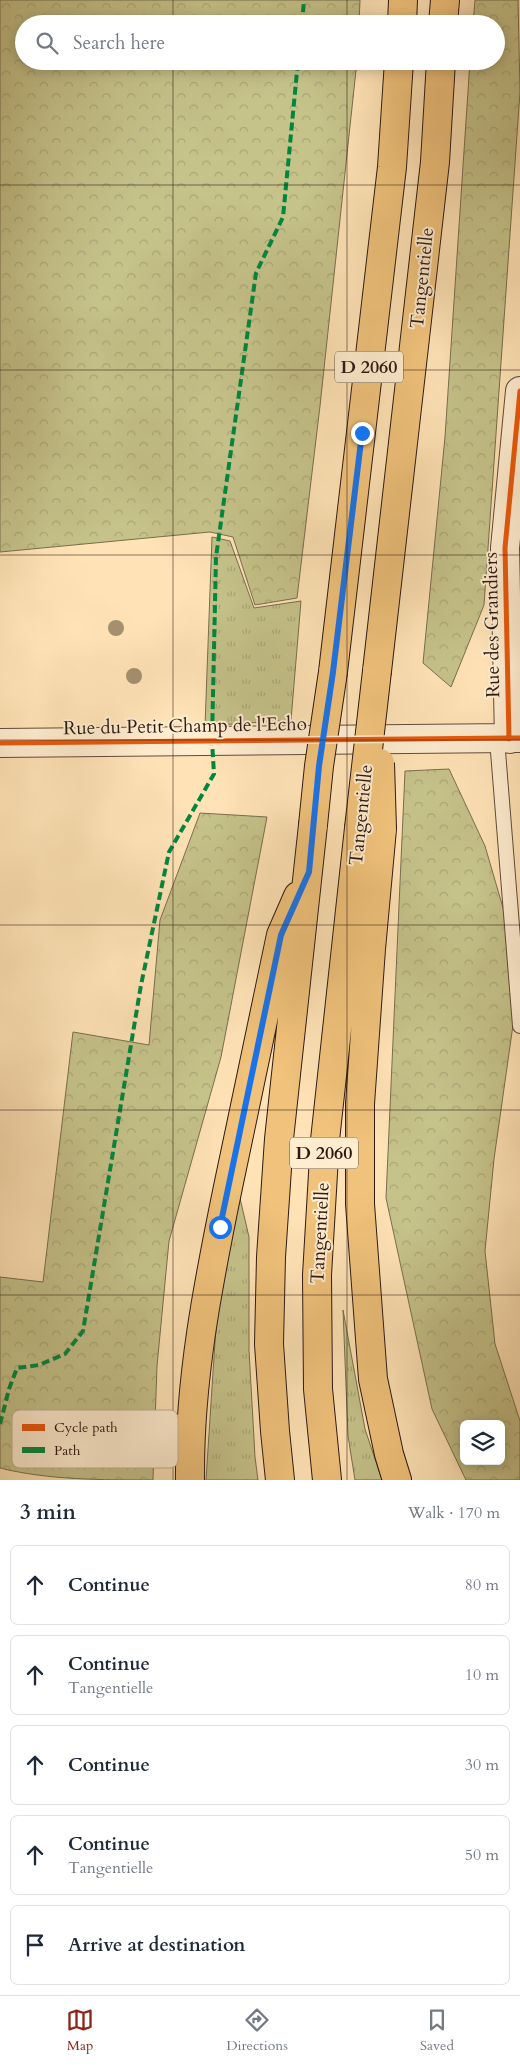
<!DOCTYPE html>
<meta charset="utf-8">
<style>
:root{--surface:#fff;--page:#f6f6f7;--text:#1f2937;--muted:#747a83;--line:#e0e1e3;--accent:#8f2418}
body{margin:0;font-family:Cardo,serif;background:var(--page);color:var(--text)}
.controls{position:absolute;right:15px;bottom:15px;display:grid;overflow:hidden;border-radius:8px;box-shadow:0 2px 12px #0003}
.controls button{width:45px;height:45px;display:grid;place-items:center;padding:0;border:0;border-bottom:1px solid var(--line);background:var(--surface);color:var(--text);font:25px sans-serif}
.stop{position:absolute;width:15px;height:15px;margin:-11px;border:4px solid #1a73e8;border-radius:50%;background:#fff}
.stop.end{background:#1a73e8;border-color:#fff;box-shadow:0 1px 5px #0008}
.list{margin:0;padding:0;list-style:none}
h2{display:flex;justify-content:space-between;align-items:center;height:65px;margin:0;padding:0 20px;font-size:21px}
h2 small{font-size:16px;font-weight:400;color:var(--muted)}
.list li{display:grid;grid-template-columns:32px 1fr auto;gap:15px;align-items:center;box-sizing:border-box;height:80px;margin:0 10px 10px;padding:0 10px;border:1px solid var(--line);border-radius:8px}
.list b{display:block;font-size:19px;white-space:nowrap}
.list p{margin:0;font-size:16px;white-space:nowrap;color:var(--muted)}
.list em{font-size:16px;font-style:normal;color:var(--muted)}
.icon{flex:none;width:28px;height:28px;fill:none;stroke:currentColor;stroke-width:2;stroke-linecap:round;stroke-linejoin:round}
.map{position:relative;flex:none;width:520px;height:1480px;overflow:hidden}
.search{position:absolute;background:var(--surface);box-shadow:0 2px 12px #0003;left:15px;right:15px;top:15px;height:55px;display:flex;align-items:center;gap:12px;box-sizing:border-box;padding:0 18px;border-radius:28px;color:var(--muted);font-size:19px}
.sheet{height:515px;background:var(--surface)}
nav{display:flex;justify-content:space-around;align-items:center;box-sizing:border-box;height:70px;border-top:1px solid var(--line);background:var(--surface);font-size:14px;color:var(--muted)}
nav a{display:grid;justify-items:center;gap:2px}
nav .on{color:var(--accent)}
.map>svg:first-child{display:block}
.grass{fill:url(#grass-tufts);stroke:#786e4e}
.forest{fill:url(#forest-crowns);stroke:#786e4e;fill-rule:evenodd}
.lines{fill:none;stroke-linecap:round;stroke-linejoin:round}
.lane-casing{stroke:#614c3b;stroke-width:16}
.street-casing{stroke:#614c3b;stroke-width:30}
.primary-casing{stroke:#2c1912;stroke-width:30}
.lane{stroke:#ffedd0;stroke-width:14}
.street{stroke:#ffedd0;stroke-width:28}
.primary{stroke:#f0c27b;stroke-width:28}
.primary-bridge-casing{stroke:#2c1912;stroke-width:30;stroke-linecap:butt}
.primary-bridge{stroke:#f0c27b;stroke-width:28}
.quiet{stroke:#00873e;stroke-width:4;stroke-dasharray:8 4;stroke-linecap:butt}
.cycleway-casing{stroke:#ffedd0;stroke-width:8}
.cycleway{stroke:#e8590c;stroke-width:5}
.tree{fill:#a49070}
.route{stroke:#1a73e8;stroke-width:6}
.grid{fill:none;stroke:#2c1912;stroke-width:1;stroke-opacity:0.55}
.labels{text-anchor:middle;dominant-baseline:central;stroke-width:4;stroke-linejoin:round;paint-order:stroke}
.shield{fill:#ffedd0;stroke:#6b594b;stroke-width:1}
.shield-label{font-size:18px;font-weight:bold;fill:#2c1912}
.street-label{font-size:19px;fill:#2c1912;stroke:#ffedd0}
.key{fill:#ffedd0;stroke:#c0ad97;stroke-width:1}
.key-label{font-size:14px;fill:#2c1912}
</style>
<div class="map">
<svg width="520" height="1480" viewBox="0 0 520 1480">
<defs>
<pattern id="grass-tufts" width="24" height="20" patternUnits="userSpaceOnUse" patternTransform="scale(1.25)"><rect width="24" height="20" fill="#c5c28a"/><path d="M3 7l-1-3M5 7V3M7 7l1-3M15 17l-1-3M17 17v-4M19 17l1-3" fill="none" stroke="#a9a676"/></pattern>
<pattern id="forest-crowns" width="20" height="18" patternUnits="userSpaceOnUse" patternTransform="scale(1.25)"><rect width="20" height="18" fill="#c5c28a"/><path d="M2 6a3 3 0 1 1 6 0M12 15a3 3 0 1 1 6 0" fill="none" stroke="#a9a676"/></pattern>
</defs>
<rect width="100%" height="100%" fill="#ffe3b6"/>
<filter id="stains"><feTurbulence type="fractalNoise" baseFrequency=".004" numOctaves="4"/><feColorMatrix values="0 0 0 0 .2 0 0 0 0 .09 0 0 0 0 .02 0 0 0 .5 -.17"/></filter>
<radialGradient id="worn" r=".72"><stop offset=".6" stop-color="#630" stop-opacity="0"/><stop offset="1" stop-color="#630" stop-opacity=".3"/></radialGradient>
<!-- grass -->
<path class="grass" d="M212 537 230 541 254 608 301 601 291 720 205 726Z
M239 1194 249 1237V1350L255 1457 258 1480H206L217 1311Z
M343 1310 365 1429 382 1480H355L348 1436Z"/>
<!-- forest -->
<path class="forest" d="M0 0H360L359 24H24V61H357L320 406 297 598 255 605 233 537 210 532 0 552Z
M475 0H518L520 92 484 605 451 687 423 663 445 437 470 61H496V24H473Z
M449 769 485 846 508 925 514 1018 494 1159 485 1251 495 1344 520 1421V1480H466L432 1409 386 1198 405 771ZM464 1424H501V1461H464Z
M200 813 267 817 221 1057 169 1241 157 1366 153 1480C102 1480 48 1480 0 1468V1277L43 1282 73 1032 149 1045 160 920Z"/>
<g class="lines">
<defs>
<path id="lane" d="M497 739 520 1026"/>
<path id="street" d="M509 739 505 548 520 391
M0 743 520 738"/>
<path id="primary" d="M402 24 403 0
M443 24 445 0
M377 671 435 162 441 61
M333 672 392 167 399 61
M382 829 371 949 360 1104V1204L373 1379 389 1454 397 1480
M190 1480C189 1381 208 1284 228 1187 245 1103 263 1019 281 935L298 896
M280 1480 275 1431 269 1344 271 1257 279 1139 313 825
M327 1480 318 1389 317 1275 325 1140 359 828"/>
</defs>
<!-- lane casing -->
<use href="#lane" class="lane-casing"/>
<!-- street casing -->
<use href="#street" class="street-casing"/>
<!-- primary casing -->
<use href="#primary" class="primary-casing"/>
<!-- lane -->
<use href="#lane" class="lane"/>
<!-- street -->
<use href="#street" class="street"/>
<!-- primary -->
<use href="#primary" class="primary"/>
<defs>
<path id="primary-bridge" d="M380 763 382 829
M313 825 319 766 333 672
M359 828 377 671"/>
</defs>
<!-- primary-bridge casing -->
<use href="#primary-bridge" class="primary-bridge-casing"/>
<!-- primary-bridge -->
<use href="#primary-bridge" class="primary-bridge"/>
<!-- quiet -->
<path class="quiet" d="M302 24 304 0
M0 1424 9 1389 17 1368 39 1365 65 1354 83 1331 141 985 169 852 214 774 212 741 216 557 256 273 283 217 298 61"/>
<defs>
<path id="cycleway" d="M509 739 505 548 520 391
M0 743 520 738"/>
</defs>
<!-- cycleway casing -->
<use href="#cycleway" class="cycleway-casing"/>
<!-- cycleway -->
<use href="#cycleway" class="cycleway"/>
</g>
<!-- trees -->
<g class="tree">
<circle cx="116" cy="628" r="8"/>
<circle cx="134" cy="676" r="8"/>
</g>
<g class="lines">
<!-- route -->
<path class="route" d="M220 1227 281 935 309 872 319 766 333 672 362 433"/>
</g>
<!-- grid -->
<path class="grid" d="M173 0V24M347 0V24M173 61V1480M347 61V1480M0 185H520M0 370H520M0 555H520M0 740H520M0 925H520M0 1110H520M0 1295H520"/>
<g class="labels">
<!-- shield labels -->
<g class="shield">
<rect x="335" y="351.5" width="68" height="31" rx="4"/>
<rect x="290" y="1137.5" width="68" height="31" rx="4"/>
</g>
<g class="shield-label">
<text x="369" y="367">D 2060</text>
<text x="324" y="1153">D 2060</text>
</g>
<!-- street labels -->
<g class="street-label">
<text transform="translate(422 278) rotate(-84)">Tangentielle</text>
<text transform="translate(492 625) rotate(-91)">Rue des Grandiers</text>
<text transform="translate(185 726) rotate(-1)">Rue du Petit Champ de l'Echo</text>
<text transform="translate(361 815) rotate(-84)">Tangentielle</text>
<text transform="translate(320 1233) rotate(-87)">Tangentielle</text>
</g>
</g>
<!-- legend -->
<rect x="12" y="1410" width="166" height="58" rx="8" class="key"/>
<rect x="22" y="1424" width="23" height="7" fill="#e8590c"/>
<rect x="22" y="1447" width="23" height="6" fill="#00873e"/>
<g class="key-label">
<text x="54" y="1432">Cycle path</text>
<text x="54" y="1455">Path</text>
</g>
<rect width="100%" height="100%" filter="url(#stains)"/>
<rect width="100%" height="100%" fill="url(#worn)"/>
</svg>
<div class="controls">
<button><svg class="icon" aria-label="layers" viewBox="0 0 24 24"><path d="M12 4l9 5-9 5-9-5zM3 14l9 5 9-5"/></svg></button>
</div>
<div class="stop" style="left:220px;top:1227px"></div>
<div class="stop end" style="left:362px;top:433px"></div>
<div class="search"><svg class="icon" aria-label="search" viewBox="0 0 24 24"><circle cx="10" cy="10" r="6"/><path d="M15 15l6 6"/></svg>Search here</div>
</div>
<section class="sheet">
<h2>3 min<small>Walk · 170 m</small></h2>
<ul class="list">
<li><svg class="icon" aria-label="ahead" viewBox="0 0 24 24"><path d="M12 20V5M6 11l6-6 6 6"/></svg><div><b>Continue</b></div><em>80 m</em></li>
<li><svg class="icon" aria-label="ahead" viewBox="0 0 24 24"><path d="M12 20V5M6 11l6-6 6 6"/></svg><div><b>Continue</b><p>Tangentielle</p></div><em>10 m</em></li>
<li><svg class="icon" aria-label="ahead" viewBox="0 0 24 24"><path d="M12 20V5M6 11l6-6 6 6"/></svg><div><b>Continue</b></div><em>30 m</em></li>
<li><svg class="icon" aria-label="ahead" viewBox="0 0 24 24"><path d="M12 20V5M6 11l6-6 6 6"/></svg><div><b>Continue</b><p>Tangentielle</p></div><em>50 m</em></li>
<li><svg class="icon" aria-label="arrive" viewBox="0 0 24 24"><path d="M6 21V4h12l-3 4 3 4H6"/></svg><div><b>Arrive at destination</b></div></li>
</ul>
</section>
<nav>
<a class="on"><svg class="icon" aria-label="map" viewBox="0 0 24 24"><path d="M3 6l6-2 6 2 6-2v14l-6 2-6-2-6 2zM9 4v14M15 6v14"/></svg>Map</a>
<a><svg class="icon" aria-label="directions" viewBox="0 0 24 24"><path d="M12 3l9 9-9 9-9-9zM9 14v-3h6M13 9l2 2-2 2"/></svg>Directions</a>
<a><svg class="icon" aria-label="saved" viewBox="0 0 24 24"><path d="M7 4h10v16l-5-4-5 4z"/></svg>Saved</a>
</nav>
